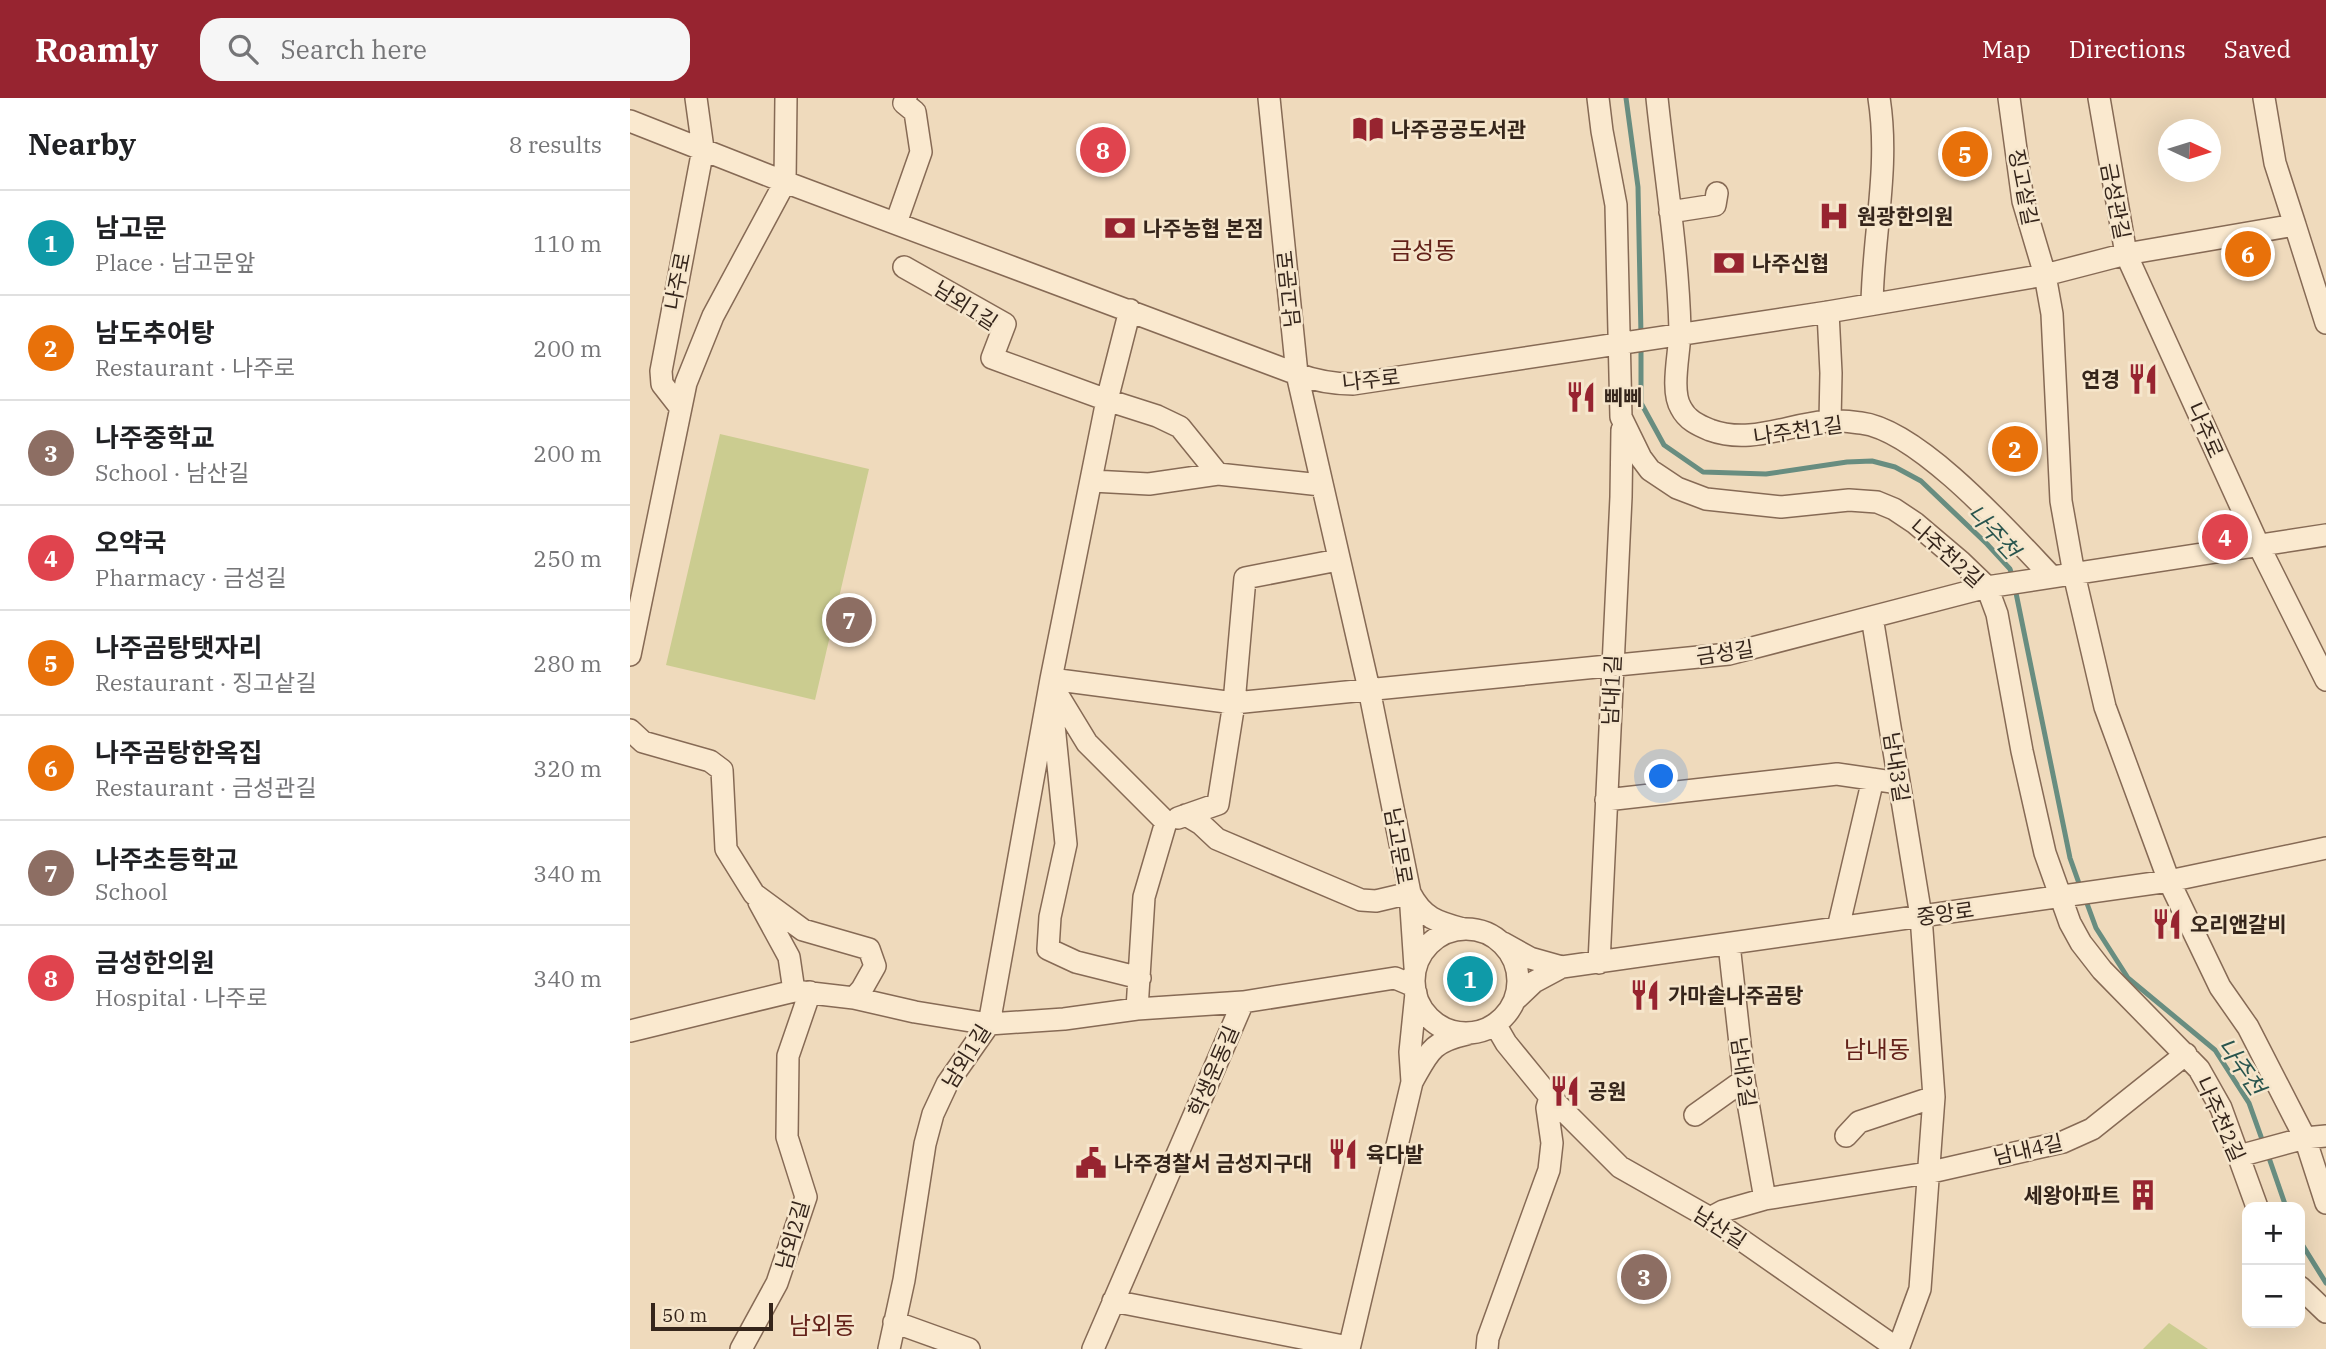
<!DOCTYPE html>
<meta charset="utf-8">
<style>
:root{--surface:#fff;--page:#f6f6f6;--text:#202124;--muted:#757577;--line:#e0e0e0;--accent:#972430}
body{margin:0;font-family:"IBM Plex Serif","Noto Sans KR",serif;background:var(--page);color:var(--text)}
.controls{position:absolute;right:21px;bottom:21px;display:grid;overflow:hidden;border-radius:14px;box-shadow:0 7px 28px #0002}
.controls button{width:63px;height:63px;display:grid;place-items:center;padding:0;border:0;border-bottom:2px solid var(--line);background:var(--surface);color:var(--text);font:35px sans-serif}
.compass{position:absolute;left:1528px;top:21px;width:63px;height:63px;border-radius:50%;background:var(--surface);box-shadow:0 7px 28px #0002;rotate:94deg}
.scale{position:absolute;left:21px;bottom:18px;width:122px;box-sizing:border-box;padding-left:7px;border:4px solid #35251b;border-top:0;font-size:19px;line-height:24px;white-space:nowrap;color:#35251b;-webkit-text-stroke:5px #f6e6cc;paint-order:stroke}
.you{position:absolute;left:1032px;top:679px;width:24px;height:24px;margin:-18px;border:5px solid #fff;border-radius:50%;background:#1a73e8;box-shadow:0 0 0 10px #1a73e833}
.badge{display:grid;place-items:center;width:46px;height:46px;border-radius:50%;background:var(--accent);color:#fff;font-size:23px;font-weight:700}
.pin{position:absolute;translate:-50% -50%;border:4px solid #fff;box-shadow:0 2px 7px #0006}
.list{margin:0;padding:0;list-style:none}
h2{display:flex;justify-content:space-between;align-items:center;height:91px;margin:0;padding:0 28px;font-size:30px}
h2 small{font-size:23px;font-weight:400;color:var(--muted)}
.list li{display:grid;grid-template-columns:46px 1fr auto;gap:21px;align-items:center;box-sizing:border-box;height:105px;padding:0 28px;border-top:2px solid var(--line)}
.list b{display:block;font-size:26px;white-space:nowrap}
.list p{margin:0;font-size:23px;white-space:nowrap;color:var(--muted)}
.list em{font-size:23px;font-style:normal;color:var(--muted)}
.icon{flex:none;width:38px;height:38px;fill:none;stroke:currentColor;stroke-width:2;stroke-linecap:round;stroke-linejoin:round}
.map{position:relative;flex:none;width:1696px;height:1251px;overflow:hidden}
header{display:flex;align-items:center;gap:42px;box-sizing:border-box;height:98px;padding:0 35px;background:var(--accent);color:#fff}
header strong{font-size:33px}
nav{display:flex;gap:38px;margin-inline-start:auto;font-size:24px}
.search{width:490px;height:63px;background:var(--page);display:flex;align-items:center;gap:18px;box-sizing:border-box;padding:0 24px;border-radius:21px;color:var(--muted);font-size:26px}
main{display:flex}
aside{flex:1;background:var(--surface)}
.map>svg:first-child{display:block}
.green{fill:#cbcc90}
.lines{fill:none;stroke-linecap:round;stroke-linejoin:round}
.stream{stroke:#688d80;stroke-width:5}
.minor-casing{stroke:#866a55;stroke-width:24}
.minor{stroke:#fae9cf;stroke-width:21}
.labels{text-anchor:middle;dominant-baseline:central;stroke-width:5;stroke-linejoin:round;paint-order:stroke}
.poi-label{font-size:21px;font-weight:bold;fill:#35251b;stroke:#f6e6cc;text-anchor:start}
.street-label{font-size:21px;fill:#35251b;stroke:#f6e6cc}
.water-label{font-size:23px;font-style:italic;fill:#29554e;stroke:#f6e6cc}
.quarter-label{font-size:24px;fill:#632119;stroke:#f6e6cc}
</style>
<header>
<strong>Roamly</strong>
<div class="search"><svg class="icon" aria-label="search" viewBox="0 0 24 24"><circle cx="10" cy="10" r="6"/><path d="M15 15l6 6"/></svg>Search here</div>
<nav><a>Map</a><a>Directions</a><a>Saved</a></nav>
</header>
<main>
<aside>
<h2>Nearby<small>8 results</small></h2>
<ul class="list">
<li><span class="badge" style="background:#0f9aa8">1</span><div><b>남고문</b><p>Place · 남고문앞</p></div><em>110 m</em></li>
<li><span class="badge" style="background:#e8710a">2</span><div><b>남도추어탕</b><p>Restaurant · 나주로</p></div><em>200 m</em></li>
<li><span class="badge" style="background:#8d6e63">3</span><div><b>나주중학교</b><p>School · 남산길</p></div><em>200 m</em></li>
<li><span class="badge" style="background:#e0444e">4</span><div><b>오약국</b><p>Pharmacy · 금성길</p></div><em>250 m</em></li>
<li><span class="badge" style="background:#e8710a">5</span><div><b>나주곰탕탯자리</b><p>Restaurant · 징고샅길</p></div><em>280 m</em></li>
<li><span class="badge" style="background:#e8710a">6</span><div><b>나주곰탕한옥집</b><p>Restaurant · 금성관길</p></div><em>320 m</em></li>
<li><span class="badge" style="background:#8d6e63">7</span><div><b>나주초등학교</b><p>School</p></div><em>340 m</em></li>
<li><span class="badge" style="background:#e0444e">8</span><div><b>금성한의원</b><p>Hospital · 나주로</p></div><em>340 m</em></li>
</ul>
</aside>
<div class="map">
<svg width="1696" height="1251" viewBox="0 0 1696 1251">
<rect width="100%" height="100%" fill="#efdabc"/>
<!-- green -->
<path class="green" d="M90 336 239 371 185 602 36 567Z
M1539 1225 1578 1251H1513Z"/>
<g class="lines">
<!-- stream -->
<path class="stream" d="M996 0 1008 89 1011 237
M1011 247V305L1034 347 1073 374 1136 376 1217 364 1242 363 1265 369 1291 383 1357 446 1380 471 1383 480
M1385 490 1440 760 1451 791
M1455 800 1466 830 1498 880 1585 952 1619 1005 1634 1047
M1638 1057 1656 1109
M1670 1143 1696 1185"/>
<defs>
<path id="minor" d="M968 0 972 33 986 107 991 319 1011 360 1020 372 1047 390 1076 401 1151 409 1219 402 1247 404 1264 411 1285 425 1331 464 1357 489 1367 516 1392 653 1415 755 1440 825 1451 845 1472 872 1569 971 1591 1010 1627 1109
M1027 0C1035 77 1048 154 1050 232 1050 254 1040 292 1051 310 1057 322 1068 327 1080 332 1121 347 1158 326 1199 323 1209 322 1221 324 1231 325 1289 332 1381 436 1422 479
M1379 0 1393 103 1415 177 1422 216 1431 403 1444 476 1475 609 1539 783 1590 889 1618 929 1675 1040 1696 1105
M1469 0 1496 156 1628 446 1696 582
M0 23 155 84 667 276C686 283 703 286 723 286L1198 214 1415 177 1496 156 1665 127 1645 65 1634 0
M1040 114 1085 107 1087 95
M266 125 291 54 285 14 274 5 276 0
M1665 127 1696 225
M274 169 375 226 362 260 477 302 527 318 550 329 588 376
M1242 206C1243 137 1260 69 1249 0
M1198 214 1201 275 1200 323
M50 309 32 286 31 273 73 51 66 0
M462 383 519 386 588 376 691 387
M1242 519 1291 818 1304 999 1290 1191 1268 1251
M0 557 56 285 83 218 155 84 156 0
M426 613 424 627 436 746 420 819 418 851 446 864 510 880
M0 632 13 644 80 663 92 672 96 751 124 796 173 832 239 851 245 868 232 891 224 900
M976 702 1207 676 1269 685
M556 717 571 726 587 741 731 802 746 803 780 795 739 591 667 276 639 0
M548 720 588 706 604 605 615 480 708 462
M536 724 457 645 429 599 421 581 604 605 1099 556 1357 489 1696 437
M129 804 159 859 164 893
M1208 830 1243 681
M784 883a52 52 0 1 1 104 0a52 52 0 1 1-104 0Z
M873 845 900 860 932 869 904 884 885 902
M1099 846 1114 982 1135 1101
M969 865 991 399 992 332
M785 869 780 795C793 820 807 824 833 831
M932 869 1539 783 1696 750
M786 895 780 954 782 984C799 954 801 944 837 936
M507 911 514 799 536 724
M865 926 876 945 920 999 990 1069 1080 1120 1268 1251
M0 933 164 893 224 900 285 914 359 926 434 921 507 911 613 904
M1065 1017 1114 982
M1216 1038 1229 1024 1304 999
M1609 1058 1675 1040 1696 1038
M1080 1120 1093 1113 1135 1101 1297 1075 1433 1044 1462 1031 1556 956
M1670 1189 1696 1214
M483 1203 718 1249
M264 1224 339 1251
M111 1251 147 1185 176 1099 157 1039 158 958 180 894
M259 1251 274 1182 295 1046 303 1016 317 986 359 926 421 581 477 302 500 212
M463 1251 613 904 765 880 784 888
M719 1251 782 984
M857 1251 858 1240 919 1072 922 1045 917 1010 920 999"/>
</defs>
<!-- minor casing -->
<use href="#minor" class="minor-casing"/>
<!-- minor -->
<use href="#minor" class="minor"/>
</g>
<!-- icons -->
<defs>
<symbol id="library-bare" viewBox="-9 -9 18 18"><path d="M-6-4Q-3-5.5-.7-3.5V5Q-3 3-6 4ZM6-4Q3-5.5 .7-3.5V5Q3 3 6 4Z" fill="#972430" stroke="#f6e6cc" stroke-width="2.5" paint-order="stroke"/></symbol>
<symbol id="hospital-bare" viewBox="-9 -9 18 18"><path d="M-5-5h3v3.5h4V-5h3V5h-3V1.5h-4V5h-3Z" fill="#972430" stroke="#f6e6cc" stroke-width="2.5" paint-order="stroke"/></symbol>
<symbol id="bank-bare" viewBox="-9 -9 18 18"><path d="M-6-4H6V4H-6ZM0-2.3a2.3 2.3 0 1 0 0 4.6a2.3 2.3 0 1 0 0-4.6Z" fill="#972430" stroke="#f6e6cc" stroke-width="2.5" paint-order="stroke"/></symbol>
<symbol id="restaurant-bare" viewBox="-9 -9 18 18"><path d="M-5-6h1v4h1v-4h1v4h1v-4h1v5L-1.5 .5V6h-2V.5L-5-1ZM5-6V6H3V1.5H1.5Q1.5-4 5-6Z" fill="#972430" stroke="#f6e6cc" stroke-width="2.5" paint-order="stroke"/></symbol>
<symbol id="civic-bare" viewBox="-9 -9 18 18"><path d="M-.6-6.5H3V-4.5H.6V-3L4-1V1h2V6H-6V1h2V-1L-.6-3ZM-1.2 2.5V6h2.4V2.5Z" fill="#972430" stroke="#f6e6cc" stroke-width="2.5" paint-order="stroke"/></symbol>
<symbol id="building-bare" viewBox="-9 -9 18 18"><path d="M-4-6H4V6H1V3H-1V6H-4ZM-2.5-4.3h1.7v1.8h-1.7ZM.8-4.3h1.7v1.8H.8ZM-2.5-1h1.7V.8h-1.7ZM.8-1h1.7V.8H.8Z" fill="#972430" stroke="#f6e6cc" stroke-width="2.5" paint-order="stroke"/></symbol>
</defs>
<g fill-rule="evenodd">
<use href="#library-bare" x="716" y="9" width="44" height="44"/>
<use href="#hospital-bare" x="1182" y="96" width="44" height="44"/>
<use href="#bank-bare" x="468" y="108" width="44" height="44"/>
<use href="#bank-bare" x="1077" y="143" width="44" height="44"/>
<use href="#restaurant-bare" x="1491" y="259" width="44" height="44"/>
<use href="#restaurant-bare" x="929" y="277" width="44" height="44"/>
<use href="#restaurant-bare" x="1515" y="804" width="44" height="44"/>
<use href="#restaurant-bare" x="993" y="875" width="44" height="44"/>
<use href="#restaurant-bare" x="913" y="971" width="44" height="44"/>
<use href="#restaurant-bare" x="691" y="1034" width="44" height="44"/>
<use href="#civic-bare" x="439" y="1043" width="44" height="44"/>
<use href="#building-bare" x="1491" y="1075" width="44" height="44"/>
</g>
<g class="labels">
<!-- poi labels -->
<g class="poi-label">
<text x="761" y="31">나주공공도서관</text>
<text x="1227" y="118">원광한의원</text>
<text x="513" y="130">나주농협 본점</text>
<text x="1122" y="165">나주신협</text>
<text x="1490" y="281" text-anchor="end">연경</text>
<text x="974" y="299">삐삐</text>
<text x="1560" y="826">오리앤갈비</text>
<text x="1038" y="897">가마솥나주곰탕</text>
<text x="958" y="993">공원</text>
<text x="736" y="1056">육다발</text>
<text x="484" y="1065">나주경찰서 금성지구대</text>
<text x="1490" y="1097" text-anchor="end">세왕아파트</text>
</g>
<!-- street labels -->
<g class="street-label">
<text transform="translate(1394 89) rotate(79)">징고샅길</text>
<text transform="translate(1486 103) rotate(79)">금성관길</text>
<text transform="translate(47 183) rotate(-79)">나주로</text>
<text transform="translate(658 191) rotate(-96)">남고문로</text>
<text transform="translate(336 207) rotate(33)">남외1길</text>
<text transform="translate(741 281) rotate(-6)">나주로</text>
<text transform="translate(1168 332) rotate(-8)">나주천1길</text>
<text transform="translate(1576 332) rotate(66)">나주로</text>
<text transform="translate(1317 455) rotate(42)">나주천2길</text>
<text transform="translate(1095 554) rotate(-9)">금성길</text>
<text transform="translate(981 592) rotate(-87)">남내1길</text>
<text transform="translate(1267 669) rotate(81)">남내3길</text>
<text transform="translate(769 748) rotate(80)">남고문로</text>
<text transform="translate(1315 815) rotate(-8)">중앙로</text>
<text transform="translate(336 958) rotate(-58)">남외1길</text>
<text transform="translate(583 973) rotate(-67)">학생운동길</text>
<text transform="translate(1114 974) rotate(82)">남내2길</text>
<text transform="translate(1591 1021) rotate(66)">나주천2길</text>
<text transform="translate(1398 1051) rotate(-13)">남내4길</text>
<text transform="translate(1090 1129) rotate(33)">남산길</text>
<text transform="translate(162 1137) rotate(-74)">남외2길</text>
</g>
<!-- water labels -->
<g class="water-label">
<text transform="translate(1364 433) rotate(47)">나주천</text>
<text transform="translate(1612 968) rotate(55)">나주천</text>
</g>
<!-- quarter labels -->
<g class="quarter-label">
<text x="793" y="152">금성동</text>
<text x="1247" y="951">남내동</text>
<text x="192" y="1227">남외동</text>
</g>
</g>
</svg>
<div class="controls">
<button>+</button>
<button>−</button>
</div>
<svg class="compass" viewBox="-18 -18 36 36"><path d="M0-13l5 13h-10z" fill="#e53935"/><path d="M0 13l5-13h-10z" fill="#757577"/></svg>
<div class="scale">50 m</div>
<div class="you"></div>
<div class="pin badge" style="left:840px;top:881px;background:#0f9aa8">1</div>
<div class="pin badge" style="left:1385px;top:351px;background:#e8710a">2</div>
<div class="pin badge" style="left:1014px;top:1179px;background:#8d6e63">3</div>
<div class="pin badge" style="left:1595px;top:439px;background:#e0444e">4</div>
<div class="pin badge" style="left:1335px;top:56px;background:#e8710a">5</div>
<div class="pin badge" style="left:1618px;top:156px;background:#e8710a">6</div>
<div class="pin badge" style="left:219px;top:522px;background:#8d6e63">7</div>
<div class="pin badge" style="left:473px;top:52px;background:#e0444e">8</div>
</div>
</main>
